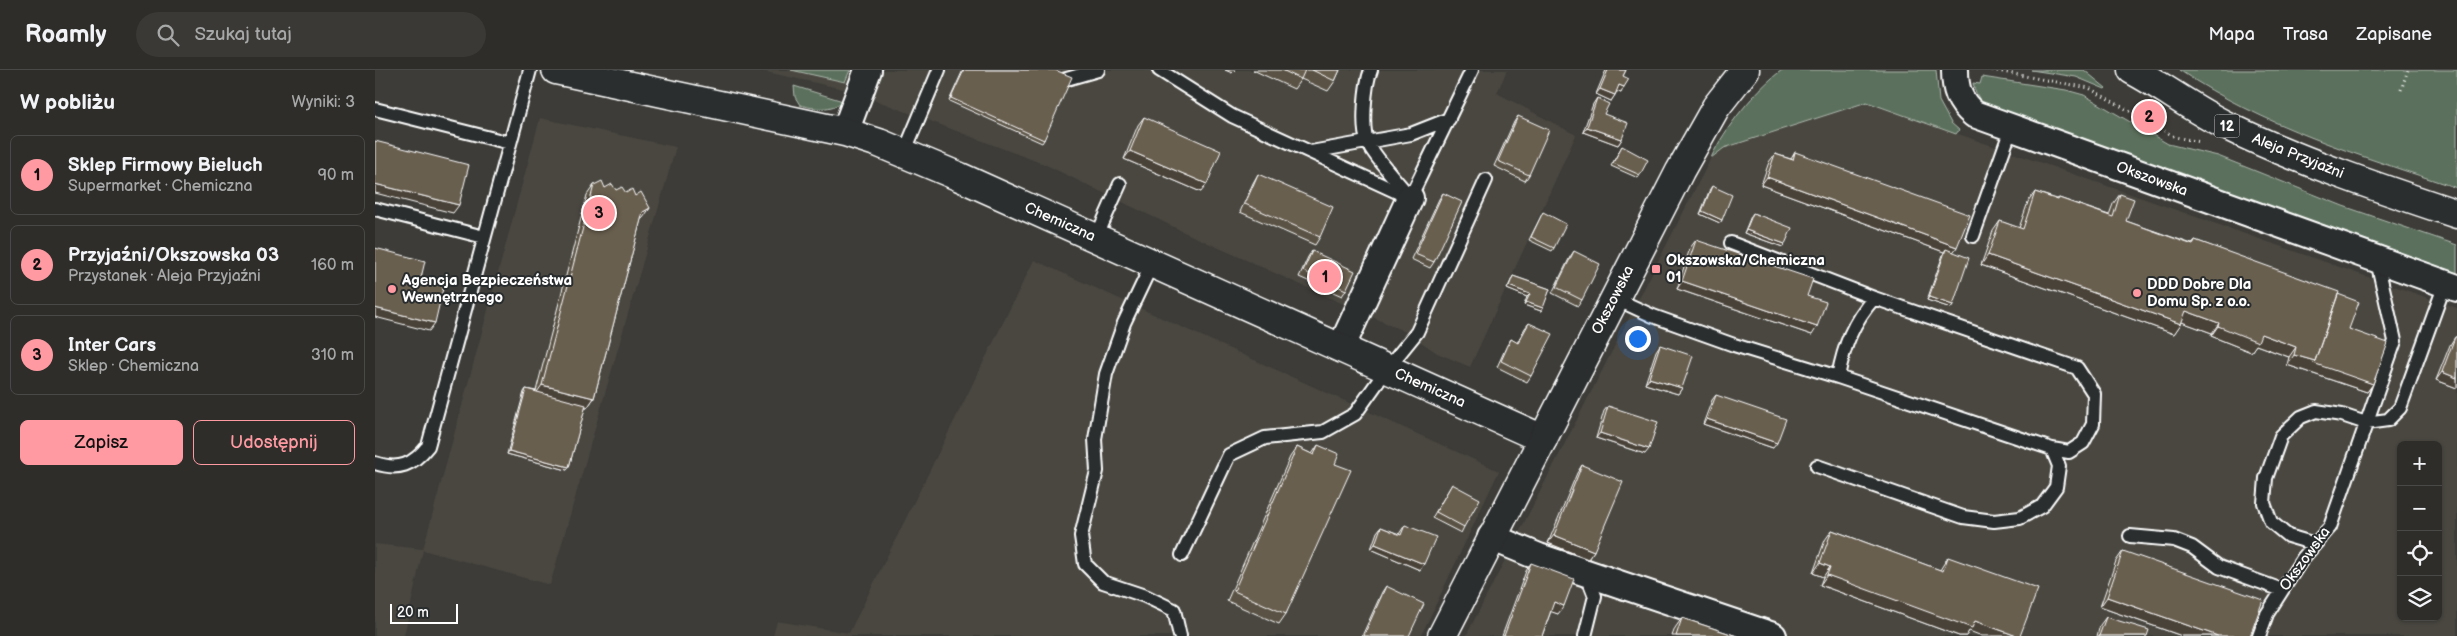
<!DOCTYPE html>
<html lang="pl">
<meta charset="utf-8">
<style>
:root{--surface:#2e2d2a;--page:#3a3936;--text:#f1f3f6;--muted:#a7a8a8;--line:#494947;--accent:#ff9aa2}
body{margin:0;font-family:"Balsamiq Sans",sans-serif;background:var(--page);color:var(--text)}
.controls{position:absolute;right:15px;bottom:15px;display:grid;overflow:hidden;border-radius:8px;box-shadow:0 1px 4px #0004}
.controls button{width:45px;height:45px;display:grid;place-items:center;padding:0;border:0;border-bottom:1px solid var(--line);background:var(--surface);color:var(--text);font:25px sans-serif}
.scale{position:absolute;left:15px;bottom:12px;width:68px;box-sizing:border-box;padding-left:5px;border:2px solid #fff;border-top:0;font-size:14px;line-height:18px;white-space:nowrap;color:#fff;-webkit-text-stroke:4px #2a2d2e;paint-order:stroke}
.you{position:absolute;left:1262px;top:268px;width:18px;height:18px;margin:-12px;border:4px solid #fff;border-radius:50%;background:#1a73e8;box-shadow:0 0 0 8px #1a73e833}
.badge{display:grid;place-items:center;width:32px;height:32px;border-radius:50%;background:var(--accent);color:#111;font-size:16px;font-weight:700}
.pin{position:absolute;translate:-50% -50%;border:2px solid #fff;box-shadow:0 1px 5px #0006}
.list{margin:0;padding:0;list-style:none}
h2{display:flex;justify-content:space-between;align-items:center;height:65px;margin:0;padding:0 20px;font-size:21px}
h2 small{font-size:16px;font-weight:400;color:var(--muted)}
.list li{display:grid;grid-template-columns:32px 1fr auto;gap:15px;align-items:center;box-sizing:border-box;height:80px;margin:0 10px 10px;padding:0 10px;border:1px solid var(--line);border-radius:8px}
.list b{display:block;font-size:19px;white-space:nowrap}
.list p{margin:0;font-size:16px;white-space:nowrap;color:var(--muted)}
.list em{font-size:16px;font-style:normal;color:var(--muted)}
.actions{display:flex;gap:10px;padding:15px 20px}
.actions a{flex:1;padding:11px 0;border:1px solid var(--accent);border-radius:8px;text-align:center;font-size:18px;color:var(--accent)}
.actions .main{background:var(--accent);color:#111}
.icon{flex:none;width:28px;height:28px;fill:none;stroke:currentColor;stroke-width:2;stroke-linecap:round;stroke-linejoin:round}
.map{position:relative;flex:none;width:2082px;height:566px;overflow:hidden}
header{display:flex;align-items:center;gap:30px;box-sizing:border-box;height:70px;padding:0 25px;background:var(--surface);border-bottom:1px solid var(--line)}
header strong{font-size:24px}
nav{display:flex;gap:28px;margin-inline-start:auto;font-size:18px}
.search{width:350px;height:45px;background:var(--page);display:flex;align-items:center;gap:12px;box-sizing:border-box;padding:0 18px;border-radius:28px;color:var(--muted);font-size:19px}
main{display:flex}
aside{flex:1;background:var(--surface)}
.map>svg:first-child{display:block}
.built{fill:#4a463f;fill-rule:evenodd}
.green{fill:#5b715d;stroke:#adb8ae}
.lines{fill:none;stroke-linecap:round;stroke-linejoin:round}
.service-casing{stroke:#fff;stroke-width:16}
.minor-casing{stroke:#fff;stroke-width:30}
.tertiary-casing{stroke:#fff;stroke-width:31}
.secondary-casing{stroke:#fff;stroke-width:31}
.trunk-casing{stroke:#fff;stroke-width:31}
.path{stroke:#fff;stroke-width:3;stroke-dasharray:1 4;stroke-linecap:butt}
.service{stroke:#2a2d2e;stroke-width:12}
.minor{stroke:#2a2d2e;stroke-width:26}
.tertiary{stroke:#2a2d2e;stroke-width:28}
.secondary{stroke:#2a2d2e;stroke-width:28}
.trunk{stroke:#2a2d2e;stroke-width:28}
.wall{fill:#5a5245;stroke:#fff}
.shaded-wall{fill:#4a4238;stroke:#fff}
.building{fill:#695f50;stroke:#fff}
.poi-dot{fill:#ff9aa2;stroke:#2a2d2e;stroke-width:2}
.labels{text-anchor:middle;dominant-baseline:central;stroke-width:4;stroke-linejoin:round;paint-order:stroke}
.shield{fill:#2a2d2e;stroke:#bfc0c0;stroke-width:1}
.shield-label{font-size:14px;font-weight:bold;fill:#fff}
.street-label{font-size:15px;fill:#fff;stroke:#2a2d2e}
.poi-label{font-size:15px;font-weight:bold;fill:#fff;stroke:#2a2d2e;text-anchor:start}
</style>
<header>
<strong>Roamly</strong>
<div class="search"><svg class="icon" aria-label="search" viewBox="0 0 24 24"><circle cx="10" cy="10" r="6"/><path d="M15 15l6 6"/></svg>Szukaj tutaj</div>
<nav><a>Mapa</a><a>Trasa</a><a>Zapisane</a></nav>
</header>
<main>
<aside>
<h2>W pobliżu<small>Wyniki: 3</small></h2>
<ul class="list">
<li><span class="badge">1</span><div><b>Sklep Firmowy Bieluch</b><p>Supermarket · Chemiczna</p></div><em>90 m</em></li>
<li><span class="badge">2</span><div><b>Przyjaźni/Okszowska 03</b><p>Przystanek · Aleja Przyjaźni</p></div><em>160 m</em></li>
<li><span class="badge">3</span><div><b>Inter Cars</b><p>Sklep · Chemiczna</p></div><em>310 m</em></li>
</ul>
<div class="actions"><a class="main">Zapisz</a><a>Udostępnij</a></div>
</aside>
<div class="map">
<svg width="2082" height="566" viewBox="0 0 2082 566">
<rect width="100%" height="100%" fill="#3d3c38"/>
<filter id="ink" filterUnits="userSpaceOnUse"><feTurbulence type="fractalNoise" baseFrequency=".02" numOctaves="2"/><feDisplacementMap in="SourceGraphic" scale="10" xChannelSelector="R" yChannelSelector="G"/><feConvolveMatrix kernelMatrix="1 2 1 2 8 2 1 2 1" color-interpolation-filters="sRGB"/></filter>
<g filter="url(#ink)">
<!-- built -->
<path class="built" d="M382 0H485L477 21Z
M503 0H1132L1122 23 1201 65 1095 297 1062 283 1033 263 813 164 671 95 492 27Z
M1492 32 2082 238V566H1091L1336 88 1349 78ZM2026 375H2063V547H2026Z
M165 48 301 77 175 515 48 480 29 566H0V474L48 479Z
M659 190 1124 401 1046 566H398L402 551 474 563Z"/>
<!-- green -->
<path class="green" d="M416 0H475L470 12Z
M1407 0H1561L1564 31 1576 53 1584 60 1581 64 1492 32 1349 78 1336 88C1349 59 1381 19 1407 0Z
M1656 0H1709L1731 18 1730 19 1701 7Z
M1804 0H2082V118C1986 86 1889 57 1804 0Z
M1607 7 1691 20 1709 25 1793 74 1843 86 1968 136 2082 175V203L1949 155 1624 44C1609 35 1602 31 1598 13L1605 14Z
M419 16 468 31C457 41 439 39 425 35L420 27Z"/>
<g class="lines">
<defs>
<path id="service" d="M784 0 857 46 1035 128
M996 0C990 14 986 59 993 73 1001 89 1022 111 1034 126
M681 12 723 0
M0 39 135 73
M936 82 1036 64 1074 49
M529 83 564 0
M1035 128 1097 0
M0 139 109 167
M1598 166 1636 59
M721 168 745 114
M777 194 749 253 731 304 720 369 722 401 706 466 710 494 728 512 770 526 799 540 805 566
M1239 228 1278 246 1359 275 1463 307 1677 379 1694 382 1708 373 1718 354 1719 324 1702 298 1499 228 1356 173
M1463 307C1469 275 1478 252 1499 228
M0 393C24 401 38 395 53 376L155 0
M1442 396 1588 447 1619 451 1645 448 1667 436 1681 417 1684 396 1677 379
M1755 466 1799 470 1817 477 1844 497 1907 520
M1940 474 1913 466 1896 452 1889 433 1891 408 1906 366 1926 347 1941 341 1967 345 1991 353 2013 350 2025 338 2070 214
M807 485 854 385 890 368 948 362 980 344 1012 299 1042 262 1111 110
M1210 566 1220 526 1211 503
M1884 566 1892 544 1928 488 1955 457 2020 271 2002 191"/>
<path id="minor" d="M1580 0C1580 19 1584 32 1599 44L2082 218
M470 62 493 0
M966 278 1035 128
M1116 467 1164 487 1398 566"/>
<path id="tertiary" d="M181 0 470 62 504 73 585 107 1168 369"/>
<path id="secondary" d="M1067 566 1305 101 1341 37 1370 0"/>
<path id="trunk" d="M1757 0C1789 17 1819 40 1852 56 1926 92 2004 118 2082 144"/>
</defs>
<!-- service casing -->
<use href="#service" class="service-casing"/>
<!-- minor casing -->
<use href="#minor" class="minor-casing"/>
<!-- tertiary casing -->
<use href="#tertiary" class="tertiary-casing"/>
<!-- secondary casing -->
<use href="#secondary" class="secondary-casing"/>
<!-- trunk casing -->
<use href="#trunk" class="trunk-casing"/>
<!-- path -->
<path class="path" d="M1617 0 1714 18 1800 67 1826 72
M2026 20 2033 0"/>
<!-- service -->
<use href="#service" class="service"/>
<!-- minor -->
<use href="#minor" class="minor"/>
<!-- tertiary -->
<use href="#tertiary" class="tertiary"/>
<!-- secondary -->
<use href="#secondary" class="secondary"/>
<!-- trunk -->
<use href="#trunk" class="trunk"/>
</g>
<!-- wall -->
<path class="wall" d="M588 0H680L669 70 667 73 574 31Z
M850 0H860L857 3Z
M878 0H965L960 11 953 21 926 9 919 19Z
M1231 0H1251L1248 6 1246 23 1242 21 1240 25 1236 31 1221 24Z
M1222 28 1229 44 1247 69 1243 75 1208 62 1218 34Z
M1143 46 1154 105 1150 111 1119 96 1139 52Z
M769 47 826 122 749 89 763 55Z
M1247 76 1265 105 1263 108 1236 96Z
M1420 82 1582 177 1578 182 1576 238 1552 230 1569 182 1386 115 1394 92 1400 84 1416 89Z
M883 104 945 167 940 175 865 142 878 113Z
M219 115 260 126 275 138 266 149 219 328 212 338H210L194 397 192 400 132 384 149 322 151 319 161 321 212 125Z
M1337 116 1347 150 1345 153 1325 144 1335 119Z
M1660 122 1682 129 1684 128 1734 145 1738 134 1745 124 1751 151 1817 174 1820 170 1963 224 1974 259 1998 314 1992 322 1912 295 1914 287 1881 275 1876 282 1836 266 1837 263 1807 252 1799 264 1606 195 1618 161 1625 151 1644 158 1653 132Z
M1068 123 1059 192 1055 198 1036 189 1064 129Z
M1168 142 1179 178 1177 181 1154 170Z
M1378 143 1410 174 1408 177 1369 163 1376 146Z
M1321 170 1432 226 1437 265 1302 219 1315 178Z
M937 181 971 220 967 226 924 207 933 187Z
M1199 181 1207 230 1203 236 1177 223 1195 187Z
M1138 206 1175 219 1166 241 1149 235 1152 227 1132 219Z
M1154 253 1156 306 1152 312 1122 297 1132 275 1136 269 1142 273 1150 258Z
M2080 267H2082V318L2061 310 2075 275Z
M1285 275 1307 318 1303 324 1270 314 1281 281Z
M1341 325 1398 378 1328 354 1337 330Z
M1233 336 1270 384 1221 368 1229 341Z
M943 375 960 394 911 544 904 554 852 531 915 387 922 377 937 384Z
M1207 395 1219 481 1213 489 1173 473 1202 403Z
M1077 414 1089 457 1086 463 1057 448Z
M1030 455 1045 500 996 479 1002 462 1006 457 1024 464Z
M1457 460 1565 500 1573 487 1594 561 1591 566H1584L1445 515 1448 507 1438 503 1450 470Z
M1748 481 1875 566H1807L1725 537 1741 491Z
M1156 493 1183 544 1176 541 1167 566H1127L1151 501Z
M1011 516 1034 566H987L1007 522Z
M1731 547 1772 566H1722L1725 555Z
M1307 548 1362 566H1297L1300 558Z"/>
<!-- shaded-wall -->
<path class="shaded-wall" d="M1244 15 1249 17 1246 23 1240 21Z
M1225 19 1240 25 1236 31 1221 24Z
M1212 57 1247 69 1243 75 1208 62Z
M755 81 832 114 826 122 749 89Z
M1392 107 1582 177 1576 185 1571 179 1569 182 1386 115Z
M0 114 84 135 78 143 0 123Z
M275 138 268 148 261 152 268 142Z
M1327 141 1347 150 1345 153 1325 144Z
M1371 160 1410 174 1408 177 1369 163Z
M1613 185 1806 254 1799 264 1606 195Z
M1307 211 1442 257 1437 265 1302 219Z
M1134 216 1155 224 1152 227 1132 219Z
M1554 227 1578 235 1576 238 1552 230Z
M1151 232 1168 238 1166 241 1149 235Z
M0 238 60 253 54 261 0 247Z
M1811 241 1844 253 1837 263 1804 251Z
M1843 256 1886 264 1921 277 1914 287 1881 275 1876 282 1836 266Z
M1919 285 1940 291 1998 314 1992 322 1912 295Z
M2067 302 2082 308V318L2061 310Z
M1274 308 1307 318 1303 324 1270 314Z
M167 315 219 328 212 338 160 325Z
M1332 349 1402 373 1398 378 1328 354Z
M1225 363 1274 379 1270 384 1221 368Z
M134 381 194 397 192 400 132 384Z
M1179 465 1219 481 1213 489 1173 473Z
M1000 474 1049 494 1045 500 996 479Z
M1445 493 1455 497 1448 507 1438 503Z
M1452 505 1600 551 1642 566H1607L1594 561 1591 566H1584L1445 515Z
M1732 527 1843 566H1807L1725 537Z
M1179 532 1189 536 1183 544 1174 541Z"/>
<!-- building -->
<path class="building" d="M589 0H680L697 7 669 70 576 28Z
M907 0H930L926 9Z
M937 0H965L960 11Z
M1233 0H1251L1248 6 1254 9 1249 17 1244 15 1240 25 1225 19Z
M1222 28 1234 34 1229 44 1253 53 1247 69 1212 57Z
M1143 46 1174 60 1154 105 1123 91Z
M769 47 846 81 832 114 755 81Z
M0 71 94 95 84 135 0 114Z
M1247 76 1273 90 1265 105 1238 93Z
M1420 82 1595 145 1582 177 1392 107 1400 84 1418 90Z
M883 104 958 137 945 167 870 134Z
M227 111 230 118 237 114 241 120 247 117 251 123 257 119 260 126 266 122 275 138 268 142 219 328 167 315 219 115Z
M1337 116 1357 125 1347 150 1327 141Z
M1660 122 1683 130 1684 128 1738 147 1745 124 1759 129 1751 151 1818 175 1820 170 1964 222 1940 291 1919 285 1921 277 1886 264 1883 272 1843 256 1844 253 1811 241 1806 254 1613 185 1625 151 1648 159Z
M1068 123 1087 132 1059 192 1040 184Z
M1168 142 1191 154 1179 178 1156 167Z
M1378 143 1417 158 1410 174 1371 160Z
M1321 170 1438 209 1432 226 1451 232 1442 257 1307 211Z
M0 178 50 191 46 208 69 214 60 253 0 238Z
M1571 179 1594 188 1578 235 1554 227Z
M937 181 980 201 971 220 928 201Z
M1199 181 1225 194 1207 230 1181 217Z
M1138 206 1175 219 1168 238 1151 232 1155 224 1134 216Z
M1963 224 1984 232 1974 259 2013 273 1998 314 1938 293 1940 291Z
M1154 253 1178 264 1156 306 1126 291 1136 269 1143 273Z
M2080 267H2082V308L2067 302Z
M1285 275 1318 286 1307 318 1274 308Z
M151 319 211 335 194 397 134 381Z
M1341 325 1411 349 1402 373 1332 349Z
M1233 336 1283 352 1274 379 1225 363Z
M943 375 964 384 960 394 976 400 911 544 859 521 922 377 939 385Z
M1207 395 1248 412 1219 481 1179 465Z
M1077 414 1105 429 1089 457 1061 442Z
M1030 455 1061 467 1049 494 1000 474 1006 457 1026 465Z
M1457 460 1568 501 1573 487 1663 519 1645 566H1642L1600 551 1597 558 1452 505 1455 497 1445 493Z
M1748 481 1888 530 1875 566H1843L1732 527Z
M1156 493 1199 509 1189 536 1179 532 1167 566H1129Z
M1011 516 1049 534 1034 566H990L989 565Z
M1731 547 1774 560 1772 566H1724Z
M1307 548 1362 566H1301Z"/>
</g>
<!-- markers -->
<g class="poi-dot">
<rect x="1276" y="194" width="10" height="10" rx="2.5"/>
<circle cx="17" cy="219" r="5"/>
<circle cx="1762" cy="223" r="5"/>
</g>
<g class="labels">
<!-- shield labels -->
<rect class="shield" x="1839.5" y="44.5" width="25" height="23" rx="4"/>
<g class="shield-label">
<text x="1852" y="56">12</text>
</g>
<!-- street labels -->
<g class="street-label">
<text transform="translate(1923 86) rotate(22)">Aleja Przyjaźni</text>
<text transform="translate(1777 109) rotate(20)">Okszowska</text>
<text transform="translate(685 152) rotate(24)">Chemiczna</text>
<text transform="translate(1238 230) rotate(-63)">Okszowska</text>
<text transform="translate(1055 318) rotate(24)">Chemiczna</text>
<text transform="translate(1930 489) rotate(-54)">Okszowska</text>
</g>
<!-- poi labels -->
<g class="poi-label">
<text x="1291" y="190">Okszowska/Chemiczna<tspan x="1291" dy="17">01</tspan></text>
<text x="27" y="210">Agencja Bezpieczeństwa<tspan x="27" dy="17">Wewnętrznego</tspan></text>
<text x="1772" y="214">DDD Dobre Dla<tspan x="1772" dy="17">Domu Sp. z o.o.</tspan></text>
</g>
</g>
</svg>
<div class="controls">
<button>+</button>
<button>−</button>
<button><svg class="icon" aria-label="locate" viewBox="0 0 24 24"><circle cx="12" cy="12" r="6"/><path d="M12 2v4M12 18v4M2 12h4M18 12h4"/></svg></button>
<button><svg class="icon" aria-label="layers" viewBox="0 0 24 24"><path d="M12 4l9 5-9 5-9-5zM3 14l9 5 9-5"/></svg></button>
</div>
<div class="scale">20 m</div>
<div class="you"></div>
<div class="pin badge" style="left:950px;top:207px">1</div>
<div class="pin badge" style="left:1774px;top:47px">2</div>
<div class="pin badge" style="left:224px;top:143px">3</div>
</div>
</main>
